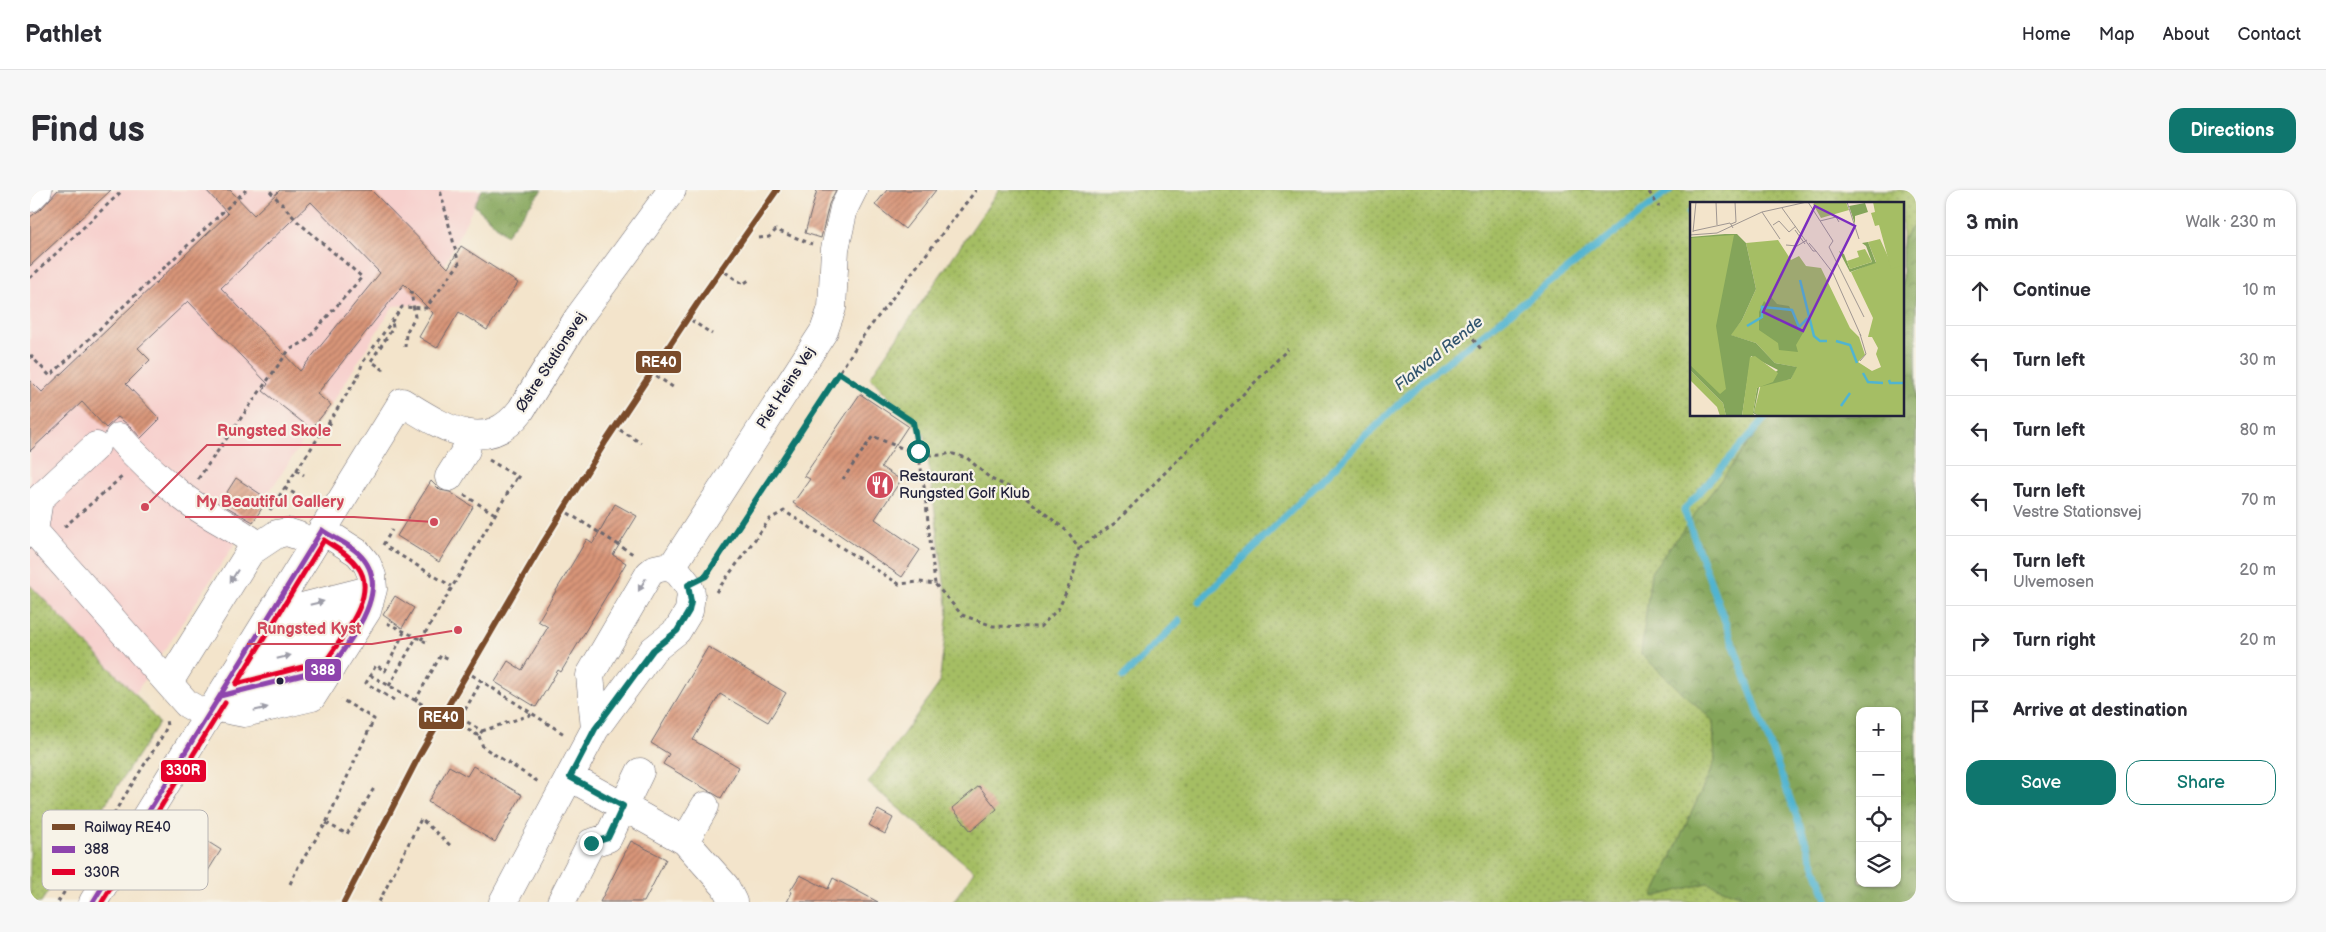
<!DOCTYPE html>
<meta charset="utf-8">
<style>
:root{--surface:#fff;--page:#f7f7f7;--text:#2b2b33;--muted:#7c7c81;--line:#e1e1e2;--accent:#0f766e}
body{margin:0;font-family:"Balsamiq Sans",sans-serif;background:var(--page);color:var(--text)}
.controls{position:absolute;right:15px;bottom:15px;display:grid;overflow:hidden;border-radius:10px;box-shadow:0 1px 4px #0004}
.controls button{width:45px;height:45px;display:grid;place-items:center;padding:0;border:0;border-bottom:1px solid var(--line);background:var(--surface);color:var(--text);font:25px sans-serif}
.stop{position:absolute;width:15px;height:15px;margin:-11px;border:4px solid #0f766e;border-radius:50%;background:#fff}
.stop.end{background:#0f766e;border-color:#fff;box-shadow:0 1px 5px #0008}
.list{margin:0;padding:0;list-style:none}
h2{display:flex;justify-content:space-between;align-items:center;height:65px;margin:0;padding:0 20px;font-size:21px}
h2 small{font-size:16px;font-weight:400;color:var(--muted)}
.list li{display:grid;grid-template-columns:32px 1fr auto;gap:15px;align-items:center;box-sizing:border-box;height:70px;padding:0 20px;border-top:1px solid var(--line)}
.list b{display:block;font-size:19px;white-space:nowrap}
.list p{margin:0;font-size:16px;white-space:nowrap;color:var(--muted)}
.list em{font-size:16px;font-style:normal;color:var(--muted)}
.actions{display:flex;gap:10px;padding:15px 20px}
.actions a{flex:1;padding:11px 0;border:1px solid var(--accent);border-radius:15px;text-align:center;font-size:18px;color:var(--accent)}
.actions .main{background:var(--accent);color:#fff}
.icon{flex:none;width:28px;height:28px;fill:none;stroke:currentColor;stroke-width:2;stroke-linecap:round;stroke-linejoin:round}
.map{position:relative;flex:none;width:1886px;height:712px;overflow:hidden;border-radius:15px}
header{display:flex;align-items:center;gap:30px;box-sizing:border-box;height:70px;padding:0 25px;background:var(--surface);border-bottom:1px solid var(--line)}
header strong{font-size:24px}
nav{display:flex;gap:28px;margin-inline-start:auto;font-size:18px}
.intro{display:flex;align-items:center;justify-content:space-between;box-sizing:border-box;height:120px;padding:0 30px}
h1{margin:0;font-size:35px}
.button{padding:12px 22px;border-radius:15px;background:var(--accent);color:#fff;font-size:18px;font-weight:700}
main{display:flex;gap:30px;padding:0 30px}
aside{flex:1;background:var(--surface);border-radius:15px;box-shadow:0 1px 4px #0004}
.map>svg:first-child{display:block}
.built{fill:#f7d0cd}
.grass{fill:url(#grass-dots);stroke:#647050;fill-rule:evenodd}
.forest{fill:url(#forest-crowns);stroke:#53644a;fill-rule:evenodd}
.lines{fill:none;stroke-linecap:round;stroke-linejoin:round}
.stream{stroke:#51b4d0;stroke-width:7}
.building{fill:url(#building-hatch);fill-rule:evenodd}
.minor-casing{stroke:#6b666d;stroke-width:29}
.path{stroke:#6b666d;stroke-width:3;stroke-dasharray:4 4;stroke-linecap:butt}
.minor{stroke:#fff;stroke-width:28}
.bus-1-casing{stroke:#f7f3e8;stroke-width:9}
.bus-2-casing{stroke:#f7f3e8;stroke-width:9}
.bus-1{stroke:#8e44ad;stroke-width:5}
.bus-2{stroke:#e4002b;stroke-width:5}
.rail-1-casing{stroke:#f7f3e8;stroke-width:10}
.rail-1{stroke:#7a4b2a;stroke-width:6}
.oneway{fill:#9c9ca7}
.route{stroke:#0f766e;stroke-width:6}
.bus-dot{fill:#22223b;stroke:#f7f3e8;stroke-width:2}
.labels{text-anchor:middle;dominant-baseline:central;stroke-width:4.5;stroke-linejoin:round;paint-order:stroke}
.street-label{font-size:15px;fill:#22223b;stroke:#f7f3e8}
.poi-label{font-size:15px;fill:#22223b;stroke:#f7f3e8;text-anchor:start}
.water-label{font-size:16px;font-style:italic;fill:#32556f;stroke:#f7f3e8}
.inset-river{fill:none;stroke:#51b4d0;stroke-width:2.5}
.inset-road{fill:none;stroke:#9f9691;stroke-width:1}
.view{fill:#7b2cbf;fill-opacity:0.15;stroke:#7b2cbf;stroke-width:2.5}
.inset-edge{fill:none;stroke:#22223b;stroke-width:2.5}
.key{fill:#f7f3e8;stroke:#b7b4b4;stroke-width:1}
.key-label{font-size:14px;fill:#22223b}
.leader{fill:none;stroke:#d1495b;stroke-width:2}
.callout-dot{fill:#d1495b;stroke:#f7f3e8;stroke-width:2}
.callout-label{font-size:16px;text-anchor:middle;font-weight:bold;fill:#d1495b;stroke:#f7f3e8;stroke-width:4.5;stroke-linejoin:round;paint-order:stroke}
.line-badge{stroke:#f7f3e8;stroke-width:2}
.badge-label{font-size:14px;text-anchor:middle;font-weight:bold;fill:#fff}
</style>
<header>
<strong>Pathlet</strong>
<nav><a>Home</a><a>Map</a><a>About</a><a>Contact</a></nav>
</header>
<div class="intro"><h1>Find us</h1><a class="button">Directions</a></div>
<main>
<div class="map">
<svg width="1886" height="712" viewBox="0 0 1886 712">
<defs>
<pattern id="grass-dots" width="8" height="8" patternUnits="userSpaceOnUse" patternTransform="scale(1.25)"><rect width="8" height="8" fill="#a5be64"/><path d="M2 2h.1M6 6h.1" fill="none" stroke="#869a54" stroke-width="1.8" stroke-linecap="round"/></pattern>
<pattern id="forest-crowns" width="20" height="18" patternUnits="userSpaceOnUse" patternTransform="scale(1.25)"><rect width="20" height="18" fill="#84a55a"/><path d="M2 6a3 3 0 1 1 6 0M12 15a3 3 0 1 1 6 0" fill="none" stroke="#6c864c"/></pattern>
<pattern id="building-hatch" width="6" height="6" patternUnits="userSpaceOnUse" patternTransform="scale(1.25)"><rect width="6" height="6" fill="#d89578"/><path d="M-1 1l2-2M0 6l6-6M5 7l2-2" fill="none" stroke="#af7964"/></pattern>
</defs>
<rect width="100%" height="100%" fill="#f7f3e8"/>
<filter id="ink" filterUnits="userSpaceOnUse"><feTurbulence type="fractalNoise" baseFrequency=".02" numOctaves="2"/><feDisplacementMap in="SourceGraphic" scale="10" xChannelSelector="R" yChannelSelector="G"/><feConvolveMatrix kernelMatrix="1 2 1 2 8 2 1 2 1" color-interpolation-filters="sRGB"/></filter>
<filter id="wash" filterUnits="userSpaceOnUse"><feTurbulence type="fractalNoise" baseFrequency=".0096" numOctaves="4" result="noise"/><feDisplacementMap in="SourceGraphic" scale="20" xChannelSelector="R" yChannelSelector="G"/><feGaussianBlur stdDeviation="1.12" result="paint"/><feColorMatrix in="noise" values="0 0 0 0 0 0 0 0 0 0 0 0 0 0 0 0 0 1.4 0 .05"/><feComposite in="paint" operator="in"/></filter>
<g filter="url(#wash)">
<rect width="100%" height="100%" fill="#f3e4cb"/>
<!-- built -->
<path class="built" d="M19 0H452L395 114 363 116 301 215 281 239 105 504 0 395V18Z"/>
<!-- grass -->
<path class="grass" d="M969 0H1886V712H923L944 681 838 593 909 494 918 422 895 245 840 187ZM1661 14H1872V225H1661ZM1830 521H1867V693H1830Z
M0 395 105 504 129 533 11 712H0Z"/>
<!-- forest -->
<path class="forest" d="M452 0H512L476 45 444 15Z
M1886 32V712H1727L1677 693 1623 707 1685 571 1683 531 1611 464 1621 382 1740 225H1872V50ZM1830 521H1867V693H1830Z"/>
<g class="lines">
<!-- stream -->
<path class="stream" d="M1659 23 1661 29
M1738 225 1654 320 1798 712
M1169 412 1391 192 1640 0
M1093 487 1149 431"/>
</g>
<g id="blocks">
<!-- building -->
<path class="building" d="M28 0H81L0 76V27L11 19Z
M176 0H200L224 25 250 0H341L418 78 431 56 488 93 457 140 429 122 407 158 389 147 403 123 374 94 287 204 301 215 281 239 233 201 238 194 158 111 108 158 120 170 96 194 130 229 111 248 101 237 88 227 76 238 52 212 0 261V190L12 202 198 24ZM281 12 350 83 270 181 191 98Z
M787 0H806L799 14 791 48 775 43Z
M857 0H906L875 39 845 15Z
M830 204 878 236 851 277 871 290 845 329 890 360 872 387 763 313 780 289 774 286Z
M206 288 238 309 223 332 190 313Z
M401 291 410 300 420 302 443 317 409 372 367 346Z
M585 314 607 326 583 365 596 373 531 482 528 480 506 517 465 492 478 471 492 480 518 437 508 431 557 349 563 353Z
M365 406 384 418 372 438 353 425Z
M678 457 756 503 738 532 690 504 663 550 709 577 691 608 633 574 639 564 621 553Z
M419 576 437 586 443 576 492 605 465 652 398 612Z
M949 596 967 619 941 641 922 618Z
M848 620 863 628 855 644 839 635Z
M164 643 191 660 176 684 149 668Z
M601 651 636 669 614 712H570Z
M770 685 798 699 803 688 848 712H757L762 702 760 701Z"/>
</g>
</g>
<g filter="url(#ink)">
<use href="#blocks" fill-opacity="0" stroke="#6b666d" stroke-width="1"/>
<g class="lines">
<defs>
<path id="minor" d="M0 8 8 0
M89 247C108 269 130 289 153 307 176 325 204 337 228 355
M66 256 9 309 4 341 157 514 178 526
M419 287 436 260 439 245
M641 378 794 141 802 118 805 59 814 18 823 0
M240 425 343 399
M223 453 335 424
M207 479 318 451
M139 492 220 362 247 344 257 342 269 346 283 354
M190 506 301 478
M183 517 214 523 282 507 337 421 343 399 342 386 337 374 328 363 292 340
M540 587 655 651 695 696 703 712
M655 651 675 616
M63 712 372 212C410 235 455 268 491 220L548 128 642 0
M473 712 565 539 623 460 647 441 659 421 661 403 658 395 648 382 641 378 634 377 625 379 619 384 560 485 565 539
M531 712 561 653 578 648 610 582"/>
</defs>
<!-- minor casing -->
<use href="#minor" class="minor-casing"/>
<!-- path -->
<path class="path" d="M1619 2 1629 17
M729 48 739 47 746 40 782 54
M695 82 713 94 719 90
M0 88 93 0
M661 130 682 144
M1438 143 1451 159
M375 157 376 143 385 127 381 101
M0 165 20 186 216 0
M354 180 341 171 363 138 362 131
M809 183 883 232 894 296 905 394
M626 186 646 199
M298 232 304 237
M590 240 611 253
M459 270 493 290
M266 280 274 285
M168 289 259 160 276 151 332 87 268 32 239 0
M254 298 282 313
M434 305 465 324
M240 320 306 221 327 188 333 172 372 117 396 118 429 74 410 0
M538 323 603 364
M34 337 93 286
M353 355 362 340
M358 358 421 396
M1049 358 1085 333 1258 159
M679 382 833 146 946 0
M686 402 740 329 754 321 869 394 889 392 905 394 932 425 963 436 1010 437 1029 418 1043 387 1049 358 1038 342 986 300 961 289 937 268 920 263C902 271 861 255 843 246L813 289
M357 433 396 452
M391 450 487 287
M340 485 449 546 452 541 421 522
M442 485 534 544
M359 496 386 448
M364 510 336 493 346 475 355 481 374 442
M385 511 411 465 419 469
M427 534 452 490
M452 541 503 524
M449 546 453 557 510 593
M296 633 317 644 344 598
M260 694 268 677 296 633 344 529 311 509
M28 712 133 545 137 536 136 530
M349 712 391 629 421 656"/>
<!-- minor -->
<use href="#minor" class="minor"/>
<defs>
<path id="bus-1" d="M190 506 301 478C322 447 365 397 328 363 318 353 303 348 292 340
M63 712 292 340"/>
<path id="bus-2" d="M294 350C306 358 320 365 328 377 349 405 311 448 296 471L206 494Z
M72 712 195 513"/>
</defs>
<!-- bus-1 casing -->
<use href="#bus-1" class="bus-1-casing"/>
<!-- bus-2 casing -->
<use href="#bus-2" class="bus-2-casing"/>
<!-- bus-1 -->
<use href="#bus-1" class="bus-1"/>
<!-- bus-2 -->
<use href="#bus-2" class="bus-2"/>
<defs>
<path id="rail-1" d="M314 712 390 564 513 353 576 251 669 111 747 0"/>
</defs>
<!-- rail-1 casing -->
<use href="#rail-1" class="rail-1-casing"/>
<!-- rail-1 -->
<use href="#rail-1" class="rail-1"/>
</g>
<!-- one-way arrows -->
<defs><path id="oneway-solid" d="M-6-.8H1V-3.2L6.5 0L1 3.2V.8H-6Z" transform="scale(1.25)"/></defs>
<g class="oneway">
<use href="#oneway-solid" transform="translate(204 386) rotate(122)"/>
<use href="#oneway-solid" transform="translate(612 395) rotate(120)"/>
<use href="#oneway-solid" transform="translate(287 413) rotate(-14)"/>
<use href="#oneway-solid" transform="translate(254 467) rotate(-14)"/>
<use href="#oneway-solid" transform="translate(231 519) rotate(-14)"/>
</g>
</g>
<g class="lines" filter="url(#ink)">
<!-- route -->
<path class="route" d="M561 653 578 648 593 616 540 587 565 539 623 460 647 441 659 421 661 412 658 395 676 386 809 183 883 232 888 261"/>
</g>
<!-- icons -->
<defs>
<symbol id="restaurant-disc" viewBox="-11 -11 22 22"><circle r="9.5" fill="#d1495b" stroke="#f7f3e8"/><path d="M-5-6h1v4h1v-4h1v4h1v-4h1v5L-1.5 .5V6h-2V.5L-5-1ZM5-6V6H3V1.5H1.5Q1.5-4 5-6Z" fill="#fff"/></symbol>
</defs>
<g fill-rule="evenodd">
<use href="#restaurant-disc" x="834" y="279" width="32" height="32"/>
</g>
<!-- markers -->
<circle class="bus-dot" cx="250" cy="491" r="4.5"/>
<g class="labels">
<!-- street labels -->
<g class="street-label">
<text transform="translate(521 172) rotate(-57)">Østre Stationsvej</text>
<text transform="translate(756 198) rotate(-57)">Piet Heins Vej</text>
</g>
<!-- poi labels -->
<g class="poi-label">
<text x="869" y="286">Restaurant<tspan x="869" dy="17">Rungsted Golf Klub</tspan></text>
</g>
<!-- water labels -->
<g class="water-label">
<text transform="translate(1409 164) rotate(-39)">Flakvad Rende</text>
</g>
</g>
<!-- overview -->
<g transform="translate(1660 12)">
<rect width="214" height="214" fill="#f3e4cb"/>
<path d="M126 0H156L159 8 131 16 123 2ZM190 37 200 59 214 62V214H69L64 210 71 182 101 177 106 165 85 161 66 141 40 133 52 118 66 87 56 41 88 38 101 58 109 54 116 64 131 66 160 126 169 135 175 153 168 160 182 169 191 165 186 152 188 146 182 135H178L183 116 161 70 186 60 178 40ZM0 168 33 201 36 214H30L27 205 0 178Z" fill="#a5be64"/>
<path d="M175 1 178 10 165 14V22L159 4ZM35 32H47L56 41 66 87 52 118 41 133 66 141 85 161 107 165 101 177 69 185 64 210 69 214 63 211 67 186 88 168 61 154 52 214H36L33 201 0 168V35ZM178 40 186 61 160 70 149 49 154 52 160 67 182 60 176 44 172 41ZM81 95 87 102 99 104 113 131 106 143 108 150 89 148 88 141 69 128V110L74 99 77 102Z" fill="#84a55a"/>
<path d="M65 154 88 171 83 180 67 186 63 211 65 214H52L60 155Z" fill="#a5be64"/>
<path d="M183 0H214V63L201 67 189 23 185 24 181 11 185 10ZM44 33 26 124 36 187 30 192 0 163V36ZM175 47 182 60 160 67 157 59 169 55 167 49Z" fill="#a5be64"/>
<path class="inset-river" d="M110 78 124 134 130 139H137M57 124 72 115V105L102 108 109 125 118 116M146 139 160 143 167 161M173 171 178 180 193 181M199 178 200 181H214M151 204 160 191"/>
<path class="inset-road" d="M26 0 27 23M118 0 143 39 139 45 174 115M157 0 169 37M92 6 123 49H126L119 41M72 10 90 37M130 19 146 15 149 20M41 22 46 20 45 0M83 23 89 19 99 30 106 24M105 28 115 42M3 29 40 21 43 26M3 30 6 0M0 33 27 31 72 10 117 0M96 43 107 44 117 38M126 49 143 71 171 134M170 132 176 152 170 159"/>
<path class="view" d="M125 4 165 24 113 129 73 110Z"/>
<rect width="214" height="214" class="inset-edge"/>
</g>
<!-- legend -->
<rect x="12" y="620" width="166" height="80" rx="8" class="key"/>
<rect x="22" y="634" width="23" height="6" fill="#7a4b2a"/>
<rect x="22" y="656" width="23" height="7" fill="#8e44ad"/>
<rect x="22" y="679" width="23" height="6" fill="#e4002b"/>
<g class="key-label">
<text x="54" y="642">Railway RE40</text>
<text x="54" y="664">388</text>
<text x="54" y="687">330R</text>
</g>
<!-- callouts -->
<path class="leader" d="M115 317L177 255H311M404 332L324 327H155M428 440L342 454H217"/>
<g class="callout-dot">
<circle cx="115" cy="317" r="5"/>
<circle cx="404" cy="332" r="5"/>
<circle cx="428" cy="440" r="5"/>
</g>
<g class="callout-label">
<text x="244" y="246">Rungsted Skole</text>
<text x="240" y="317">My Beautiful Gallery</text>
<text x="279" y="444">Rungsted Kyst</text>
</g>
<g class="line-badge">
<rect x="605" y="160" width="47" height="24" rx="5" fill="#7a4b2a"/>
<rect x="274" y="468" width="38" height="24" rx="5" fill="#8e44ad"/>
<rect x="388" y="516" width="47" height="24" rx="5" fill="#7a4b2a"/>
<rect x="130" y="569" width="47" height="24" rx="5" fill="#e4002b"/>
</g>
<g class="badge-label">
<text x="629" y="177">RE40</text>
<text x="293" y="485">388</text>
<text x="411" y="532">RE40</text>
<text x="153" y="585">330R</text>
</g>
</svg>
<div class="controls">
<button>+</button>
<button>−</button>
<button><svg class="icon" aria-label="locate" viewBox="0 0 24 24"><circle cx="12" cy="12" r="6"/><path d="M12 2v4M12 18v4M2 12h4M18 12h4"/></svg></button>
<button><svg class="icon" aria-label="layers" viewBox="0 0 24 24"><path d="M12 4l9 5-9 5-9-5zM3 14l9 5 9-5"/></svg></button>
</div>
<div class="stop" style="left:888px;top:261px"></div>
<div class="stop end" style="left:561px;top:653px"></div>
</div>
<aside>
<h2>3 min<small>Walk · 230 m</small></h2>
<ul class="list">
<li><svg class="icon" aria-label="ahead" viewBox="0 0 24 24"><path d="M12 20V5M6 11l6-6 6 6"/></svg><div><b>Continue</b></div><em>10 m</em></li>
<li><svg class="icon" aria-label="left" viewBox="0 0 24 24"><path d="M17 20v-9H6M10 6l-5 5 5 5"/></svg><div><b>Turn left</b></div><em>30 m</em></li>
<li><svg class="icon" aria-label="left" viewBox="0 0 24 24"><path d="M17 20v-9H6M10 6l-5 5 5 5"/></svg><div><b>Turn left</b></div><em>80 m</em></li>
<li><svg class="icon" aria-label="left" viewBox="0 0 24 24"><path d="M17 20v-9H6M10 6l-5 5 5 5"/></svg><div><b>Turn left</b><p>Vestre Stationsvej</p></div><em>70 m</em></li>
<li><svg class="icon" aria-label="left" viewBox="0 0 24 24"><path d="M17 20v-9H6M10 6l-5 5 5 5"/></svg><div><b>Turn left</b><p>Ulvemosen</p></div><em>20 m</em></li>
<li><svg class="icon" aria-label="right" viewBox="0 0 24 24"><path d="M7 20v-9h11M14 6l5 5-5 5"/></svg><div><b>Turn right</b></div><em>20 m</em></li>
<li><svg class="icon" aria-label="arrive" viewBox="0 0 24 24"><path d="M6 21V4h12l-3 4 3 4H6"/></svg><div><b>Arrive at destination</b></div></li>
</ul>
<div class="actions"><a class="main">Save</a><a>Share</a></div>
</aside>
</main>
